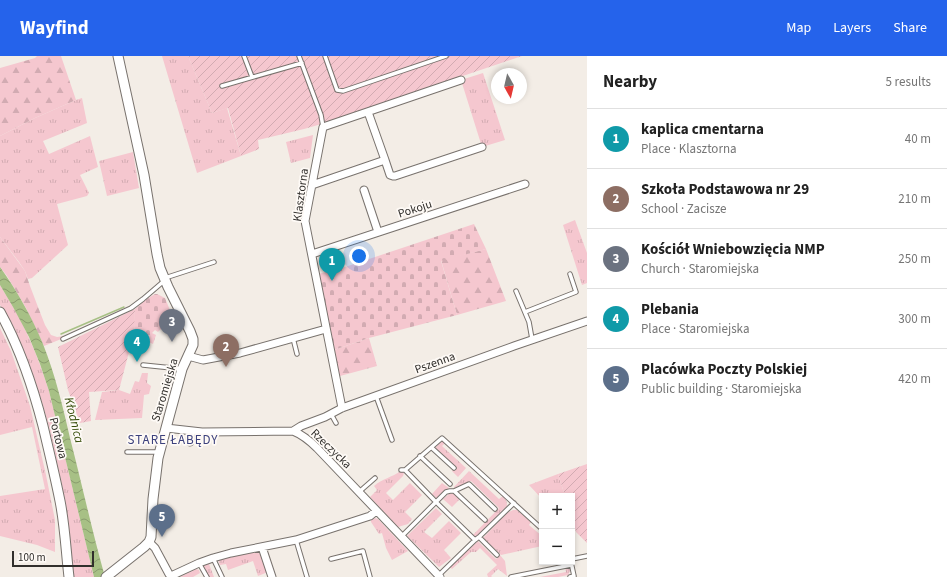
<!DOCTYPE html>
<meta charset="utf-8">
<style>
:root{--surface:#fff;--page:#f6f6f6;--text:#222;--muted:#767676;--line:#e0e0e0;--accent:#2563eb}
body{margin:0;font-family:"Source Sans 3",sans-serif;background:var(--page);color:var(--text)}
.controls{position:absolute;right:12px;bottom:12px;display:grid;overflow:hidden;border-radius:0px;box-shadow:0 2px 6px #0003}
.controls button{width:36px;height:36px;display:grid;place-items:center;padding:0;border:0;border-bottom:1px solid var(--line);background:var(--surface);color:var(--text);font:20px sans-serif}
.compass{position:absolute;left:491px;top:12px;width:36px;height:36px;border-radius:50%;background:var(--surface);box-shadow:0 2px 6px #0003;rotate:172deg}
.scale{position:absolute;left:12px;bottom:10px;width:82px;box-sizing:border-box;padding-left:4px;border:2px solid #312f2c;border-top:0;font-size:11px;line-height:14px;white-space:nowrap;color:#312f2c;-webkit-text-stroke:3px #fefaf6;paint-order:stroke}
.you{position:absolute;left:359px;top:200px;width:14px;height:14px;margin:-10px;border:3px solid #fff;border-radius:50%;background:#1a73e8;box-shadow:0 0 0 6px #1a73e833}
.badge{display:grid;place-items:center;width:26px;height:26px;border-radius:50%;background:var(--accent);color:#fff;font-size:13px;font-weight:700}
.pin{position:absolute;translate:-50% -33px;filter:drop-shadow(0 1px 2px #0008)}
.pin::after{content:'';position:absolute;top:21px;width:14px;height:12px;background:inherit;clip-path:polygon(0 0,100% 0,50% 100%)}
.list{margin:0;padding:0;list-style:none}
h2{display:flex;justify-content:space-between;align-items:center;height:52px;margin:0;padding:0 16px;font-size:17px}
h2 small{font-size:13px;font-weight:400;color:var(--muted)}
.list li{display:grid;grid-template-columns:26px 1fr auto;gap:12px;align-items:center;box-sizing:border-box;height:60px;padding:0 16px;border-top:1px solid var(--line)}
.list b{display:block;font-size:15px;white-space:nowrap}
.list p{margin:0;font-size:13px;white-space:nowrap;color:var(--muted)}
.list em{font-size:13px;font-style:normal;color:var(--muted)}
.map{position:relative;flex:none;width:587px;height:521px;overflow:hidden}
header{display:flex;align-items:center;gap:24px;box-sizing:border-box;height:56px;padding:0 20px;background:var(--accent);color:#fff}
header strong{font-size:19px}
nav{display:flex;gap:22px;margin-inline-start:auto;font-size:14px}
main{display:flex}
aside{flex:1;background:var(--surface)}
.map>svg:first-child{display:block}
.grass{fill:url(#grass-tufts)}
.forest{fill:url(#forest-firs)}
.cemetery{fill:url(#cemetery-stones)}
.garden{fill:url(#garden-furrows)}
.pitch{fill:#f5c7cf}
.water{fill:url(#water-waves)}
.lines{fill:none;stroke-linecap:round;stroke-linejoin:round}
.stream{stroke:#a7c085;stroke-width:1.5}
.lane-casing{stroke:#78726d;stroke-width:5.5}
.street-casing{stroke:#78726d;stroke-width:9}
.secondary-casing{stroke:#78726d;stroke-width:11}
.lane{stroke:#fff;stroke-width:3.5}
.street{stroke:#fff;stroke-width:7}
.secondary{stroke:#fff;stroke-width:9}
.labels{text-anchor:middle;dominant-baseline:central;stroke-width:3.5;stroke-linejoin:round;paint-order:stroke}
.street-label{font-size:12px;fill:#312f2c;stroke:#fefaf6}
.water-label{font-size:13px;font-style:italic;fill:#3a500e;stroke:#fefaf6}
.neighbourhood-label{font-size:13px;letter-spacing:1px;fill:#3c417d;stroke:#fefaf6}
</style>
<header>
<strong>Wayfind</strong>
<nav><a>Map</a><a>Layers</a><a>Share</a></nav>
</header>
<main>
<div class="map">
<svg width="587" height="521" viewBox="0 0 587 521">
<defs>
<pattern id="grass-tufts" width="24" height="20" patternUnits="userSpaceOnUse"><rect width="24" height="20" fill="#f5c7cf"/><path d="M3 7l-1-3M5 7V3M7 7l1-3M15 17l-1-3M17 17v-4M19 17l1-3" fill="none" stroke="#d2abb2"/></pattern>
<pattern id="forest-firs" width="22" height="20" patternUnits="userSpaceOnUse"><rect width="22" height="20" fill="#f5c7cf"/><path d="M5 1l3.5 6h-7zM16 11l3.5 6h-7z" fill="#d2abb2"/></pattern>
<pattern id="cemetery-stones" width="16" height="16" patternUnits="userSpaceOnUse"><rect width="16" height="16" fill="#f5c7cf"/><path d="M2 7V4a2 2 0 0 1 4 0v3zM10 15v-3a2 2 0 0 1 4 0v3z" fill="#d2abb2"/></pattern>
<pattern id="garden-furrows" width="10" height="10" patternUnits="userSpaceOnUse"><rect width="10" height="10" fill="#f5c7cf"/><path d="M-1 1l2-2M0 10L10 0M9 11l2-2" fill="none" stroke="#d2abb2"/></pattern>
<pattern id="water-waves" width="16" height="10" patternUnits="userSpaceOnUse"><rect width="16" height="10" fill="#a7c085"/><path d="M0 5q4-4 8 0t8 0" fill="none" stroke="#899c6d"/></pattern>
</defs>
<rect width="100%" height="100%" fill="#f3ede6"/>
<!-- grass -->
<path class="grass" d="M162 0H188L212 57 227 52 241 100 197 117Z
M483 17 505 84 482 91 461 24Z
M82 42 87 67 43 85 49 98 90 80 98 111 80 119 89 137 87 140 57 148 68 189 32 222 28 223 25 215 19 206 0 181V80L35 62 76 44Z
M313 79 310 102 291 107 286 86Z
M133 96 139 132 107 140 99 105Z
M575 164 587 197V227L582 229 563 169Z
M0 229C10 246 21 263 29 282 37 299 43 317 49 335L94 521H74L67 459 62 429 49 371 42 346 30 310 15 275 0 249Z
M0 272 11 295 30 350 46 419 55 464V496L37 489 0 480V440L45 433 32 371 0 379Z
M142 317H148L147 327 151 330 149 338 144 339 142 362 95 364 102 336 119 334 130 338 135 325 139 326Z
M442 385 445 387 442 390 466 412 458 421 452 415 455 411 435 392Z
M401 415 404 417 403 420 386 437 393 444 410 427 422 439 405 456 412 463 408 468 398 471 370 441 377 434 374 430C382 423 392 421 401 415Z
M469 415 499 443 503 440C506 444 507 445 507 450L477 480 474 481 473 479 499 452 471 425 454 432V431Z
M558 418 565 440H542V443L529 429Z
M442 427 449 432 438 443 436 442 432 438Z
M453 437 460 443 452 451 443 443 449 438Z
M436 452 442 458 424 476 432 482 449 465 461 477 444 494 451 502 439 511 407 480Z
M513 454H517L531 466 529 469 542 480V490L501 499 483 482 507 457Z
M375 462 378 463 408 495 392 504 386 492 382 477 379 478 371 466V464Z
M478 485 496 503 500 499 505 505 507 520 498 513 491 520 492 521H488L487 518 497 509 480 492 476 496H471L452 513 450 511Z
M252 495 253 497H258L261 498 262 505 264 506 268 516 258 520 253 505 228 514 226 508 220 509 218 503Z
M210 505 212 506 209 508 214 521H209L203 513 204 508Z
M565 510H567L570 513V515L568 519 558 521H540L566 516Z
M196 513 199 514 200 517 193 521H180Z"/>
<!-- forest -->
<path class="forest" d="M37 0H61L76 44 35 62 0 80V12L35 2Z
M0 181 25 215 30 230 38 251 45 269 51 279 57 281 71 279 44 290 26 252 7 220 0 211Z
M486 193 506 245 457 259 441 204Z
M369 282 377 310 340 320 339 318 334 294Z"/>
<!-- cemetery -->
<path class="cemetery" d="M474 168 486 193 441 205 457 259 369 282 334 294 318 218 342 212Z
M155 238H157L165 242 176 269C168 267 163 270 158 276L155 274 152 277 156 279 153 288 136 280C133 272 134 262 135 253L145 244Z"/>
<!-- garden -->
<path class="garden" d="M188 0H522L318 69 304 73 258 84 259 93 241 100 228 52 212 57Z
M135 253 134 274 136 280V286L129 296 119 334 89 336 91 365 80 367 68 334 58 291Z
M587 408V487L576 476 574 470 572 461V440H565L558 418Z"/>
<!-- pitch -->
<path class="pitch" d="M502 475 509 481 500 490 494 483Z"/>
<!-- water -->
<path class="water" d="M0 211C17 235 32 261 43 288 55 318 63 351 70 382 82 428 92 475 105 521H94L49 335 40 308 29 281 13 251 0 229Z"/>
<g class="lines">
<!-- stream -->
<path class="stream" d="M61 278 124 251"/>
<defs>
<path id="lane" d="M244 0 252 21
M299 0 321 59 323 71
M325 0 337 34 343 35 446 0
M222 30 302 7
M165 222 214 206
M516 235 529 266 532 283
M525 256 576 236 570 218
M293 282 297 298
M63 283 131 252 143 243 164 225
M143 309 182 313
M376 340 392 384
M331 358 336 367
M432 392 454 412
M127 396H159
M420 400 450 428
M401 414H405L434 444 475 484
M405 414 442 382 542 473
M454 435 469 428 495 453
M359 436 375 422
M401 481 446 436 450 435H454L485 464
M479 481 497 499
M296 484 307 521
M213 502 222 521
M331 503 363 495 370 521
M572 503 587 500
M199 507 207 521
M438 520 475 484 479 481 514 447
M511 521 571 509
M570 521 574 520 571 506"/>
<path id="street" d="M368 56 385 104
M312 129 385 104 390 119 393 120H395L482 91
M364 134 378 176
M312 198 525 128
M188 300 203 304 240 297 326 273
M342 352 305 165 323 71 461 24
M166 372 202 376 293 375C303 379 310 385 317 392L440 521
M293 375 301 370 325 361 342 352 514 290 587 265
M190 386 191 375
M149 486 155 492 169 518 171 520 199 507 213 502 231 497 296 484 370 460 376 455
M262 491 272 521"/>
<path id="secondary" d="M0 256C20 292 33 331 43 370 49 395 55 420 60 445 65 470 66 496 69 521
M106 521 144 491 149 486 151 481 153 443 158 402 166 372 182 313 193 289V283L190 275 168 231 160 212 157 198 144 119 118 0"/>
</defs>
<!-- lane casing -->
<use href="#lane" class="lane-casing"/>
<!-- street casing -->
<use href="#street" class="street-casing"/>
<!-- secondary casing -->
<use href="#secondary" class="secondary-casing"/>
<!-- lane -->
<use href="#lane" class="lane"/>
<!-- street -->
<use href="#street" class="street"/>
<!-- secondary -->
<use href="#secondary" class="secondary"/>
</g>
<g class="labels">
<!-- street labels -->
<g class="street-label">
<text transform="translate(301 139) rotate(-82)">Klasztorna</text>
<text transform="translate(415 153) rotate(-18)">Pokoju</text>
<text transform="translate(435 307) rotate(-20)">Pszenna</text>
<text transform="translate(165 334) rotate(-73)">Staromiejska</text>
<text transform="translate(58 382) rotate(76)">Portowa</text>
<text transform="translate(331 393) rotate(44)">Rzeczycka</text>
</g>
<!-- water labels -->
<g class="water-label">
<text transform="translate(74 364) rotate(76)">Kłodnica</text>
</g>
<!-- neighbourhood labels -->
<g class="neighbourhood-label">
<text x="173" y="384">STARE ŁABĘDY</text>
</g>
</g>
</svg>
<div class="controls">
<button>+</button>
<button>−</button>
</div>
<svg class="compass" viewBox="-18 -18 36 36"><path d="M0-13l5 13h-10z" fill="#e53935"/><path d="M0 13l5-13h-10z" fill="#767676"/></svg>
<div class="scale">100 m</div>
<div class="you"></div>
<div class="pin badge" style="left:332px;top:225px;background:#0f9aa8">1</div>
<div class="pin badge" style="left:226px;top:311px;background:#8d6e63">2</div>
<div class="pin badge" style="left:172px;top:286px;background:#6b7280">3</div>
<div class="pin badge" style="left:137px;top:306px;background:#0f9aa8">4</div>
<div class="pin badge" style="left:162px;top:481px;background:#5c6f8a">5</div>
</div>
<aside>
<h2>Nearby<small>5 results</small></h2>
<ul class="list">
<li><span class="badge" style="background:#0f9aa8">1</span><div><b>kaplica cmentarna</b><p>Place · Klasztorna</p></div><em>40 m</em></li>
<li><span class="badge" style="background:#8d6e63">2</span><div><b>Szkoła Podstawowa nr 29</b><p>School · Zacisze</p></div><em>210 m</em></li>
<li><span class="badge" style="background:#6b7280">3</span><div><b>Kościół Wniebowzięcia NMP</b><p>Church · Staromiejska</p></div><em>250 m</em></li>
<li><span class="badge" style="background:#0f9aa8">4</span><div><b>Plebania</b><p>Place · Staromiejska</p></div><em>300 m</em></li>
<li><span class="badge" style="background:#5c6f8a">5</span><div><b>Placówka Poczty Polskiej</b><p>Public building · Staromiejska</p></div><em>420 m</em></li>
</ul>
</aside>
</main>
